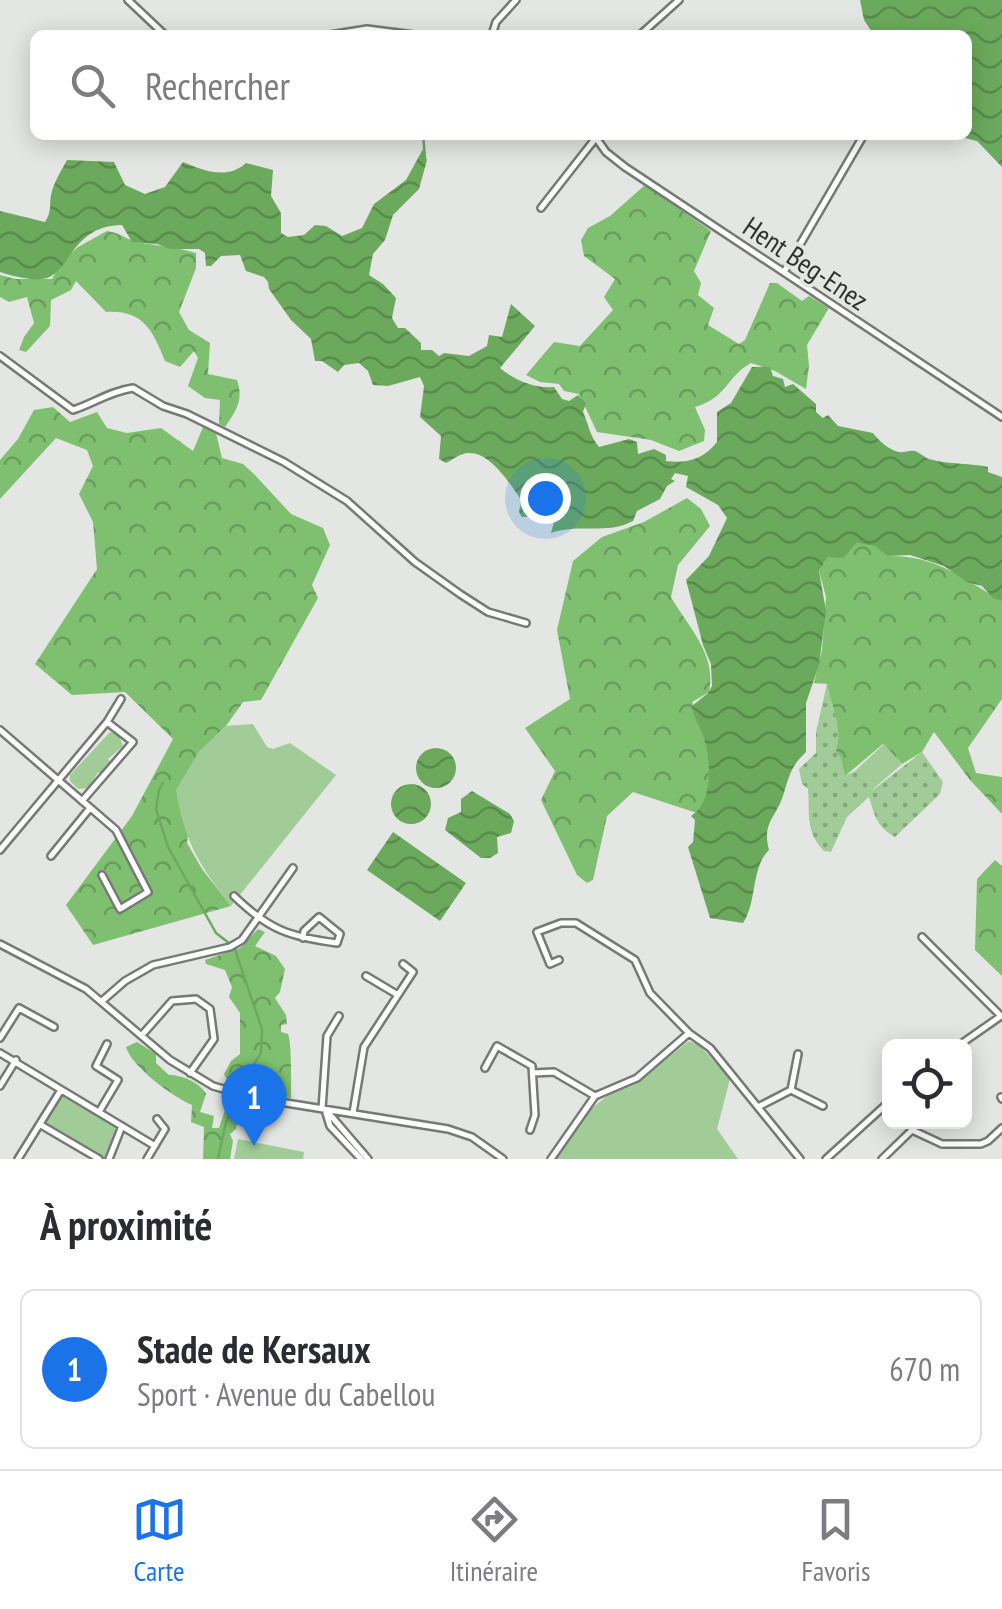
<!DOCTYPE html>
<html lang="fr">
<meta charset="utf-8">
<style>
:root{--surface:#fff;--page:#f7f7f7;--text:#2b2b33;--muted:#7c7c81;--line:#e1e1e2;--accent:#1a73e8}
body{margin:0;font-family:"PT Sans Narrow",sans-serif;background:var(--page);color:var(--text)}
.controls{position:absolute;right:30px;bottom:30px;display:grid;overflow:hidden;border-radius:15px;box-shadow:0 5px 25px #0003}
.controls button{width:90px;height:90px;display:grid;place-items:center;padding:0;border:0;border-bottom:2px solid var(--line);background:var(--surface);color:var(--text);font:50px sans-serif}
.you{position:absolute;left:545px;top:498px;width:35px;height:35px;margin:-25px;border:8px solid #fff;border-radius:50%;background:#1a73e8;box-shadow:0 0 0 15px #1a73e833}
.badge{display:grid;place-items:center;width:65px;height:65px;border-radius:50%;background:var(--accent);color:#fff;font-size:32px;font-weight:700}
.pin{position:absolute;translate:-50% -82px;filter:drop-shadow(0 2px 5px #0008)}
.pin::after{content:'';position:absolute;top:52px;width:35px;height:30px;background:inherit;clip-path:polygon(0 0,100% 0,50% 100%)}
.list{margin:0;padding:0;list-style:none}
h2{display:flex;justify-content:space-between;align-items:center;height:130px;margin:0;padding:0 40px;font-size:42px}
h2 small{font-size:32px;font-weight:400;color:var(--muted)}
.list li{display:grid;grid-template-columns:65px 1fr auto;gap:30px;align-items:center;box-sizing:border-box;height:160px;margin:0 20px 20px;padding:0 20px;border:2px solid var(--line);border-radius:15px}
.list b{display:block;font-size:38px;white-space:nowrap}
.list p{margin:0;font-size:32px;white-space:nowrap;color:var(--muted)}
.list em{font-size:32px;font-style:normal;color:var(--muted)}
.icon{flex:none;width:55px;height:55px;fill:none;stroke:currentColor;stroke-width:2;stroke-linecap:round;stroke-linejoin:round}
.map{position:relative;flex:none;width:1002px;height:1159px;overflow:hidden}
.search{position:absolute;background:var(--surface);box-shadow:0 5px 25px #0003;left:30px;right:30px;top:30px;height:110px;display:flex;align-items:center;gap:25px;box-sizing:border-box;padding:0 35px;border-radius:15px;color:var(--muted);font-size:38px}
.sheet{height:310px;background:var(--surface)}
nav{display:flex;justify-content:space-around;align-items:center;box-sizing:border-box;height:140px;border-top:2px solid var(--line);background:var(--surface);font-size:28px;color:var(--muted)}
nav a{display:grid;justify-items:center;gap:5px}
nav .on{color:var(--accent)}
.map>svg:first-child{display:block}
.grass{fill:url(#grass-dots)}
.forest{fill:url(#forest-crowns)}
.green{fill:#a1cc97}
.water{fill:url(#water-waves)}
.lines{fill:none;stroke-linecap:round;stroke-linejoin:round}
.stream{stroke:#6baa5c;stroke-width:2.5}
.minor-casing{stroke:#777976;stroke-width:10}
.minor{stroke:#fff;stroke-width:5}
.labels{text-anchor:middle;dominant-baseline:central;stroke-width:8;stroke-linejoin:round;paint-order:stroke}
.street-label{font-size:28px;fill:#313331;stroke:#e3e6e2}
</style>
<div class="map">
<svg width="1002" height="1159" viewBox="0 0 1002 1159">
<defs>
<pattern id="grass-dots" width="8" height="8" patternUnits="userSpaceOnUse" patternTransform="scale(2.5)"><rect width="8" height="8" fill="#a1cc97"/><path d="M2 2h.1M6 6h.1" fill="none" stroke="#84a67c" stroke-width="1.8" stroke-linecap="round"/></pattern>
<pattern id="forest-crowns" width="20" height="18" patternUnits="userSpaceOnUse" patternTransform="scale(2.5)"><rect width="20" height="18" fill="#7fc070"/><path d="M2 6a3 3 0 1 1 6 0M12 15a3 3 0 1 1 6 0" fill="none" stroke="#699d5d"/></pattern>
<pattern id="water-waves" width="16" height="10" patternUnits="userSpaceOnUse" patternTransform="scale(2.5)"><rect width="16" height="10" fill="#6baa5c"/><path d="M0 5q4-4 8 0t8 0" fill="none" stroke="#598b4d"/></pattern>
</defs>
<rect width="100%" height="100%" fill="#e3e6e2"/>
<!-- grass -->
<path class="grass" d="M827 684 835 705 845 776 855 771 873 790 922 752 943 782 940 794 895 837C876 826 875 816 869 797L847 817 831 852 824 851C805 831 810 815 808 789L802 784 799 769 816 753V732Z"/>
<!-- forest -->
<path class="forest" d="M645 185 711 231 694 271 701 283 698 295 714 308 708 325 739 344 745 340 770 283H777L802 301 809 296 829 308 807 345 809 366 806 389 775 371 751 363C726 377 727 398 695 407L705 430 704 441 679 451 651 440 597 432 579 394 564 391 559 384 540 382 526 375 554 342 580 346 613 310 604 297 615 279 584 256 581 240 588 228 610 216Z
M107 231C121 233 127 240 138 242 158 246 176 247 196 253V268L179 312 189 330 210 343 208 374 237 380C244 400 236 411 225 427L219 424 220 400 205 398 188 386 198 358 194 351 180 367 165 361C152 329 143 310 106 312L76 281 71 290 51 300 50 326 26 352 19 350 24 337 34 323 27 297 9 302 0 297V275L15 279H52L60 264 78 247Z
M53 407 70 422 97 412 107 428 127 433 161 428 193 451 203 427 216 433 222 458 243 464 254 474 291 514 323 528 330 545 312 585 318 598 261 700 243 702 226 726 198 753 187 843 202 869 231 906 93 945 66 905 132 816 173 739 125 692 72 695 35 664 97 569 93 522 79 494 93 466 87 450 56 438 0 499V460L18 439 34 410Z
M687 498 701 509 710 526 678 565 671 597C688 627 717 654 709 692L692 702 718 758 703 815 633 792 607 816 593 880 587 883 577 875 541 800 555 771 525 728 570 699 557 630 573 561 602 537 644 522Z
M857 543 875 545 887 556C936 555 962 578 1002 601V699L968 748 976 773 1002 777V814L970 780 934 732 922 752 902 764 883 744 845 776 841 758 836 751C843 728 832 706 827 684L814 683 822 650 826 597 819 571 828 557 849 551Z
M995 860 1002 866V976L975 950 977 879Z
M258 929 265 932 255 946 276 956 285 969 280 992 275 998 286 1015 287 1024 281 1025V1032L288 1034C292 1043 291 1084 291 1098 269 1095 234 1096 224 1074L231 1061 240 1054V1013L229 997 232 987 225 970 206 964 205 960 240 948Z
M137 1042 156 1054V1063L169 1075C181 1075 200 1082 206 1094L200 1112 214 1116 212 1128H219L225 1110 233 1106 239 1113 236 1129 230 1134 233 1141 230 1159H203L204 1127 191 1122 192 1105C173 1097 131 1066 126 1047Z"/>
<!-- green -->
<path class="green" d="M253 724 267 747 273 749 290 743 336 775 231 906C200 866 184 841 176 790L198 753 226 726Z
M110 732 119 735 123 746 108 759 111 762 101 774 98 772 89 788 78 789 70 781V775Z
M884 744 902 764 872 790 855 771Z
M689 1041 699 1045 730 1079 717 1129 738 1159H557L591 1109 607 1096 634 1085Z
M64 1093 119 1127 105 1159 44 1124Z
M238 1139 304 1152 303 1159H234Z"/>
<!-- water -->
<path class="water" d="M860 0H1002V167L977 141 953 135 948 140 944 135H967V35H874L864 20Z
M423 149 427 160 419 189 393 215 385 240 373 254 369 275 383 284 396 298 392 318 398 328H405L421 343V350H432L439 356 444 353 469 356 487 346 489 335 502 337 511 304 535 326 500 368C514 380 536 389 554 387L562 399 569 401 578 395 586 403 583 412C589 425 589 435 599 447L629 439 637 442 638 454 654 449 666 455V461C686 464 704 459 717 442V412L731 403 752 367H770L773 376 783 379 785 387 793 384 816 404V412L823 418 828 415 838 426 873 433C879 441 889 450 899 452 904 453 909 450 915 451 920 453 924 457 929 459 950 465 972 463 988 467V472L1002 477V601L993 598 982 586 967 582 944 566 910 555 887 556 875 546 857 543 843 558 828 557 819 571 826 611 819 665 806 703V752C790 767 789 777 783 796 775 819 762 823 769 850 751 867 757 903 743 923L710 918 688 847 693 842 695 820 691 816C714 802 711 759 703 735 699 725 693 717 692 706L708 693 712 686 711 664 703 645 686 580 709 556 727 518 718 505 686 487 688 476 675 473 671 479 675 481 667 486 660 499 637 511 633 521C607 535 580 523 551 533L554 522 544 524 540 516 522 517 519 512 521 500C511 485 490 451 468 453 461 453 452 460 446 463L439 459 441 436 420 417 424 386 420 377 388 386 373 385 368 371 359 363 344 365 338 372 322 361H315L311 339 291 320 269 289 268 282 264 277 246 271 240 255 221 256 211 266H206L205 253 199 249H170L157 244 132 242 122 225C72 226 72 269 47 278 34 282 13 276 0 272V211L45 222C52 211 49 207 51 195 54 182 61 171 67 160L114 162 125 185 145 194 165 187 183 162C205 171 227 180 246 163L273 170 271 196 281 213V233L288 237 304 235 315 225 326 226 342 236 362 228 374 204 406 180Z
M416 768a20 20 0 1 1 40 0a20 20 0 1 1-40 0Z
M391 804a20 20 0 1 1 40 0a20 20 0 1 1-40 0Z
M472 791 510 814 514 821 511 833 497 837 498 853 490 858H481L445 830 448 818 461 812V799Z
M393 832 466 883 440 921 367 870Z"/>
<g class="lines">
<!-- stream -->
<path class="stream" d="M423 135 425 157
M163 783 159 790 156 809 168 847 216 933 234 947 262 1029 261 1053 235 1094 236 1102 226 1122 218 1159"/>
<defs>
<path id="minor" d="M128 0 165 35
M330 35 367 29 414 35
M492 35 496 22 516 0
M640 35 679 0
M594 135 606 152 625 167 1002 417
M541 208 595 139
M784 272 862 138
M0 356 73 410C94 403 111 391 133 388L163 406 187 414 284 462 347 501 415 562 460 594 488 612 526 623
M0 730 116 830 148 892 120 909 102 875
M82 801 133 742 107 722
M0 850 107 722 121 699
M51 856 90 808
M234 896C269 930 290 937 337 943L340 934 319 917 304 931 303 938
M922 937 1001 1016 958 1046
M0 944 86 989 170 1060 213 1086 255 1098 448 1129 472 1137 503 1159
M559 960 550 964 537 932 561 923H576L635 960 650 993 689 1033 710 1048 800 1159
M366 976 398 995
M102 1001 125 981 153 965 230 947 242 940 293 868
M142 1035 172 1001 196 999 210 1009 214 1039 190 1073
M0 1038 19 1008 54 1027
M0 1053 155 1146
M485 1068 497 1046 532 1066 535 1115 530 1130
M533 1073 554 1072 595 1096
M0 1086 16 1060
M791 1090 798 1054
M791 1090 823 1106
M1001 1097 1002 1099
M758 1107 791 1090
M322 1109 327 1036 339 1016
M326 1110 368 1159
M99 1112 118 1080 96 1066 107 1044
M326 1113 330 1126 361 1159
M353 1113 364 1047 413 972 403 964
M41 1125 99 1159
M18 1159 61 1090
M109 1159 122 1126
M147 1159 165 1129 157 1119
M551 1159 595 1096 637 1078 689 1033
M826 1159 890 1101
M882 1159 912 1130 942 1144H981L988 1141 1002 1128"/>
</defs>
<!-- minor casing -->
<use href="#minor" class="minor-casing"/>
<!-- minor -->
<use href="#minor" class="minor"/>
</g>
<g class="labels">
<!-- street labels -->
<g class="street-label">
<text transform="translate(806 263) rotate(34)">Hent Beg-Enez</text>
</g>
</g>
</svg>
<div class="controls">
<button><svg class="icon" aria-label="locate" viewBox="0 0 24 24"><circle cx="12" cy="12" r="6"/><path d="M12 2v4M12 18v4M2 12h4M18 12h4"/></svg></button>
</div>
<div class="you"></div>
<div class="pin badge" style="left:254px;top:1146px">1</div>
<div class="search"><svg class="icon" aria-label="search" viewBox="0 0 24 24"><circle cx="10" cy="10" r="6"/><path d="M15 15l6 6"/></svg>Rechercher</div>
</div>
<section class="sheet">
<h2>À proximité<small></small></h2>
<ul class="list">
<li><span class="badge">1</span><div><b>Stade de Kersaux</b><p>Sport · Avenue du Cabellou</p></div><em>670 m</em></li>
</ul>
</section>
<nav>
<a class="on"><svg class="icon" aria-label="map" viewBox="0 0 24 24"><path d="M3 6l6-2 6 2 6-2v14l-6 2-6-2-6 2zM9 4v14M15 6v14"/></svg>Carte</a>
<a><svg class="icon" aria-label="directions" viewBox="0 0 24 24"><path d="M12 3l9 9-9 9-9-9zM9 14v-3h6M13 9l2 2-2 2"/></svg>Itinéraire</a>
<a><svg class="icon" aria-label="saved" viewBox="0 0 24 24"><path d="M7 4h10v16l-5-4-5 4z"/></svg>Favoris</a>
</nav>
